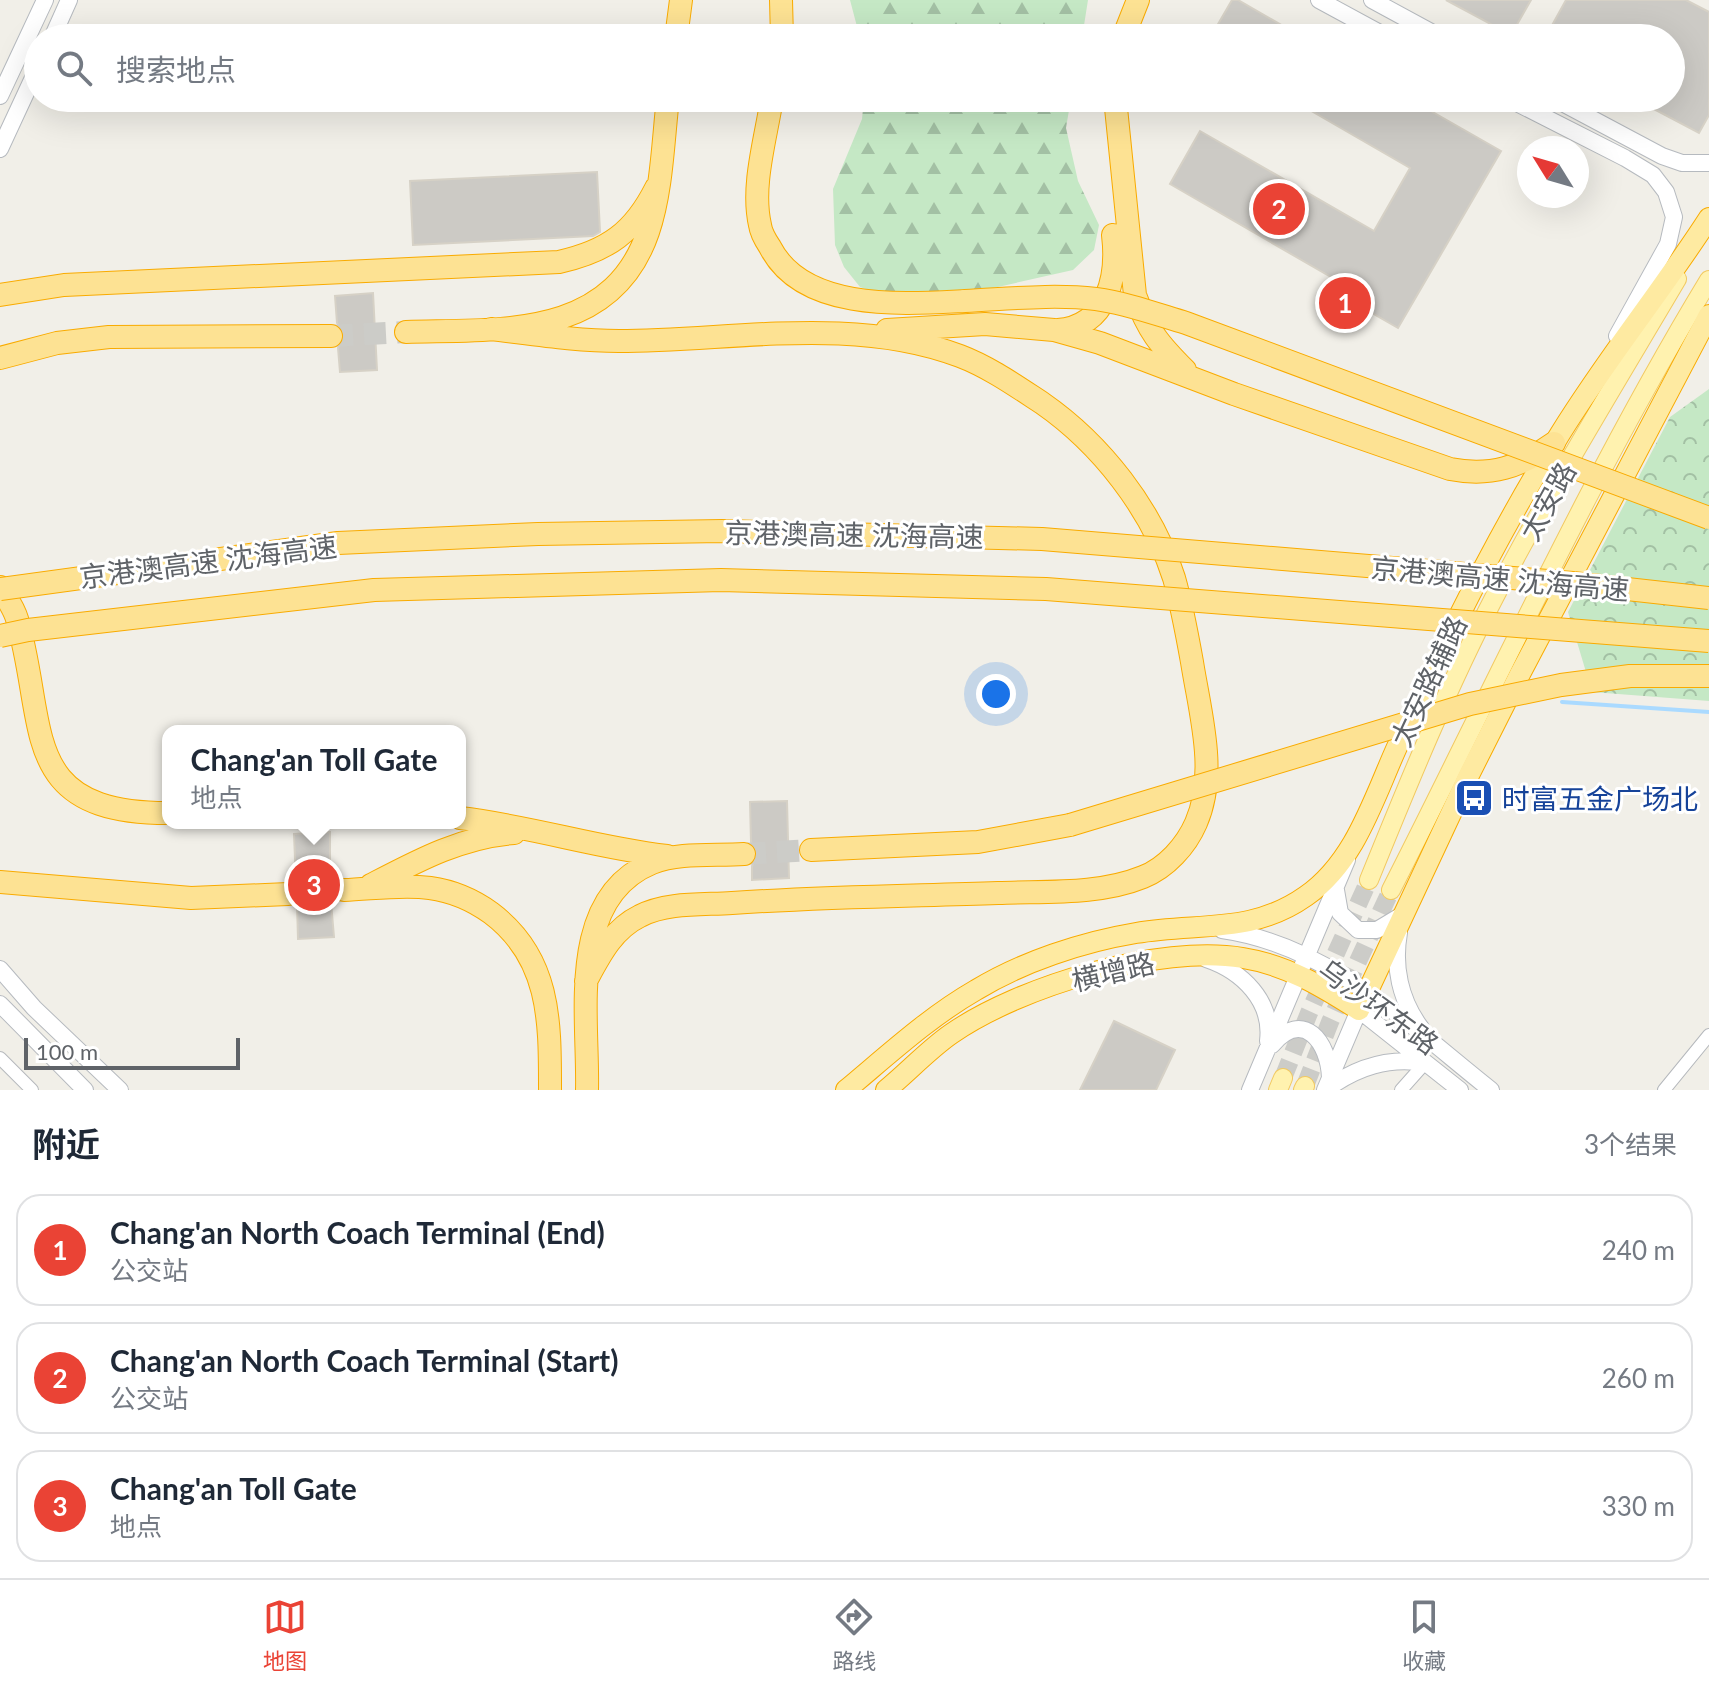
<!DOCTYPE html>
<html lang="zh">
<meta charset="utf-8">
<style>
:root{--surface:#fff;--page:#f2f2f3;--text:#1f2937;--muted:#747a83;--line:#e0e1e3;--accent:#ea4335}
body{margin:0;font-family:Lato,"Noto Sans SC",sans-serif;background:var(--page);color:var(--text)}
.compass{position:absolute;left:1517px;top:136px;width:72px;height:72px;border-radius:50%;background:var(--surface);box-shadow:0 8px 32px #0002;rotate:307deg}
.scale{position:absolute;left:24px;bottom:20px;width:216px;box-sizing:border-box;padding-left:8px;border:4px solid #5f6368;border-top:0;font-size:22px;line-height:28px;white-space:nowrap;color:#5f6368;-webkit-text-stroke:6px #fff;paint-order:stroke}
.you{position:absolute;left:996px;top:694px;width:28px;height:28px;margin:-20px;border:6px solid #fff;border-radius:50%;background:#1a73e8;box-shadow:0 0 0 12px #1a73e833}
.badge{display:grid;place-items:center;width:52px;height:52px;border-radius:50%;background:var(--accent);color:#fff;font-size:26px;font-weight:700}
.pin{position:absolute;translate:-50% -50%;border:4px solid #fff;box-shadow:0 2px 8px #0006}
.popup{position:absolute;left:162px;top:725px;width:304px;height:104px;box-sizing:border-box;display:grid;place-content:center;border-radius:16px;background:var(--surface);filter:drop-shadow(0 2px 6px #0005);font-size:26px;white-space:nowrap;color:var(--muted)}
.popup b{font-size:30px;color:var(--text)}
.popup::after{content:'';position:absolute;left:50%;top:100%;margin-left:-16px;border:16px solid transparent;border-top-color:var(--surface)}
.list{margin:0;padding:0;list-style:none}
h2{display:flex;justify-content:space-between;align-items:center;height:104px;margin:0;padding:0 32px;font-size:34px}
h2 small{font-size:26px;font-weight:400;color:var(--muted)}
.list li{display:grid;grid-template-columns:52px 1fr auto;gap:24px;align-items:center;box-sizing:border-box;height:112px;margin:0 16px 16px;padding:0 16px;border:2px solid var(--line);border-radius:24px}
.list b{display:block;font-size:30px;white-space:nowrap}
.list p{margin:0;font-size:26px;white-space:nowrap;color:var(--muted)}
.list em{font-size:26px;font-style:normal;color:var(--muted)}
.icon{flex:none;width:44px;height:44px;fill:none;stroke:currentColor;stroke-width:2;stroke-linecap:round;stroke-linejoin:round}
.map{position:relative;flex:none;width:1709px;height:1090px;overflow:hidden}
.search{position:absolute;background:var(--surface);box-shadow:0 8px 32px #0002;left:24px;right:24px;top:24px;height:88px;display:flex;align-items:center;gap:20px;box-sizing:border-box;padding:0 28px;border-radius:44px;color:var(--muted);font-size:30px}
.sheet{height:488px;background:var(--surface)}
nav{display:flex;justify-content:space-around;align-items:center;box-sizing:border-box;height:112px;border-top:2px solid var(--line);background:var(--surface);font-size:22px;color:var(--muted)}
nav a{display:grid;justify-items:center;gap:4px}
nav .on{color:var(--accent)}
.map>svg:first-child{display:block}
.forest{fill:url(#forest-firs)}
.park{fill:url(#park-crowns)}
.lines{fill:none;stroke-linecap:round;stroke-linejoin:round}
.stream{stroke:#aadaff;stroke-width:4}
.building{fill:#cccac5;stroke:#d6d1c6;stroke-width:2}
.primary-tunnel{stroke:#ccccc8;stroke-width:18;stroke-dasharray:18 9;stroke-linecap:butt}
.motorway-tunnel{stroke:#ccccc8;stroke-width:22;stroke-dasharray:22 11;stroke-linecap:butt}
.minor-casing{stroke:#b5b8bc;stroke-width:14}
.secondary-casing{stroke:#b6babf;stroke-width:18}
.primary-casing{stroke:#f2c960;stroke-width:20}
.trunk-casing{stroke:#f9ab00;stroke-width:22}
.motorway-casing{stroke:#f9ab00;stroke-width:24}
.minor{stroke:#fff;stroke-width:12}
.secondary{stroke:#fff;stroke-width:16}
.primary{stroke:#fff2af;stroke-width:18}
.trunk{stroke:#feeaa1;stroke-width:20}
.motorway{stroke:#fde293;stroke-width:22}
.motorway-bridge-casing{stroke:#f9ab00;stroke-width:24;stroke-linecap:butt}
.motorway-bridge{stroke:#fde293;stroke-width:22}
.labels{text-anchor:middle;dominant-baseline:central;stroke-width:6;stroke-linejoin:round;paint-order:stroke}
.street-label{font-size:28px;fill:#5f6368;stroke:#fff}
.transit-label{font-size:28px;fill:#164399;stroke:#fff;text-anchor:start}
</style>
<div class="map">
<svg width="1709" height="1090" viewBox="0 0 1709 1090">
<defs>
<pattern id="forest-firs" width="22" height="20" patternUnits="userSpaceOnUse" patternTransform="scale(2)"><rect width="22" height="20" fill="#c5e8c5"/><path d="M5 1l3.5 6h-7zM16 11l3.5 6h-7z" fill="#a3c0a4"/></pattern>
<pattern id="park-crowns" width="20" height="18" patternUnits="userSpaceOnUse" patternTransform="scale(2)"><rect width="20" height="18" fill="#c5e8c5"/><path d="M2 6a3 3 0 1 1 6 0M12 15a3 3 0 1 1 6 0" fill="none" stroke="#a3c0a4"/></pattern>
</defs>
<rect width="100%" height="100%" fill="#f1efe8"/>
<!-- forest -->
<path class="forest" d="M850 0H1088L1082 38H860Z
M864 98H1071L1066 128 1078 181 1099 225 1094 250 1073 270 971 293 886 296 860 287 844 267 835 245 833 189 862 119Z"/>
<!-- park -->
<path class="park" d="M1709 389V701L1592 692 1568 612 1670 417Z"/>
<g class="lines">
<!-- stream -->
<path class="stream" d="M1562 702 1709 712"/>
</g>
<!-- building -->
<path class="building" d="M1232 0H1238L1304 38H1210Z
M1446 0H1531L1511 35Z
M1566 0H1686L1709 12V115L1699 133 1633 98H1671V38H1545Z
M1289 98H1408L1501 151 1398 328 1337 293 1343 284 1170 184 1200 131 1374 231 1410 168Z
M597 172 600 232 593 236 413 245 410 181Z
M373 293 377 370 340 372 338 348 345 335 337 323 335 296Z
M787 801 789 878 752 880V866L758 854 751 842 750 802Z
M330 832V890L334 937 298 939 297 904 302 893 296 883 294 834Z
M1114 1021 1175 1050 1156 1090H1080Z"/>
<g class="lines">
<!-- primary-tunnel -->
<path class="primary-tunnel" d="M1283 1078 1309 1013 1369 880
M1305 1086 1330 1022 1391 890"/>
<!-- motorway-tunnel -->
<path class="motorway-tunnel" d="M331 336 406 332
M744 854 811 850
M288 894 344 890"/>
<defs>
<path id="minor" d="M0 1058 32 1090
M1401 1090 1425 1063
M1664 1090 1709 1035"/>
<path id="secondary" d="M1319 0 1389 38
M1372 0 1442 38
M52 38 69 0
M0 96 45 0
M1507 98 1625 158 1653 175 1666 192 1674 217 1668 244 1617 336
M1553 98 1662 156 1682 163H1709
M0 149 38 67
M1336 890 1340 913 1358 930H1377L1402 915
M1222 930C1329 945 1409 1025 1491 1090
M1399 933C1393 966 1400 1000 1421 1028
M1206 959C1242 971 1273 1001 1268 1041
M0 969 34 1008 120 1090
M0 1004 85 1090
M1272 1045C1303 1008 1329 1042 1330 1078
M1327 1089C1357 1067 1388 1057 1425 1063
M1250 1090 1347 860
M1325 1090 1359 1010 1460 1090"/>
<path id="primary" d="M1369 880C1408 784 1447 688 1495 596 1551 488 1615 384 1677 279
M1391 890C1495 686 1590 476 1709 280
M1278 1090 1283 1078
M1303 1090 1305 1086"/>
<path id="trunk" d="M846 1090C888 1055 929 1017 976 990 1022 962 1082 942 1136 933 1197 922 1251 935 1306 896 1355 862 1373 800 1397 747 1445 640 1498 534 1560 434 1606 359 1662 291 1709 218
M886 1090C908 1072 928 1050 951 1034 1020 986 1160 944 1243 958 1287 965 1323 987 1359 1010L1469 775 1520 674 1709 315"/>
<path id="motorway" d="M781 0 782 38
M676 38 681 0
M1123 38 1138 0
M772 98C766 138 751 186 760 225 761 233 766 241 770 247 803 312 904 304 965 301
M1115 98 1135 295C1148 331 1159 344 1185 370
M0 295 64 285 559 262C608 251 634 232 656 188
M491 329C533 334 576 341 619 341 731 341 852 315 960 356 989 367 1016 386 1042 403 1101 444 1152 509 1174 578 1182 606 1187 634 1192 662 1200 713 1218 773 1196 823 1186 846 1166 868 1143 877 1099 895 1045 891 998 893 910 896 821 897 732 903 703 905 667 902 640 916 613 929 600 955 586 981
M887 330 985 324 1054 330 1100 343 1234 394 1450 469C1491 477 1520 467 1554 443
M1058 330C1108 326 1118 276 1113 235
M406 332C500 329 611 340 648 232 662 191 663 141 668 98
M0 358 57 343 109 337 331 336
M0 587C6 597 14 608 17 619 48 726 17 813 168 813
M460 818C530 826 597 848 667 856
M811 850 978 842 1070 825
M0 882 191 898 288 894
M371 885C417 861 461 837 514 833
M344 890C372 889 402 884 430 888 452 891 473 900 491 913 551 958 550 1022 550 1090
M587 1090C589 1017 566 898 652 863 679 852 714 856 744 854"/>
</defs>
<!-- minor casing -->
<use href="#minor" class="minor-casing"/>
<!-- secondary casing -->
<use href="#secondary" class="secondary-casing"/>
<!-- primary casing -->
<use href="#primary" class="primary-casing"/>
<!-- trunk casing -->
<use href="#trunk" class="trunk-casing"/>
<!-- motorway casing -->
<use href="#motorway" class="motorway-casing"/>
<!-- minor -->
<use href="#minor" class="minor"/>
<!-- secondary -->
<use href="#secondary" class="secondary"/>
<!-- primary -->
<use href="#primary" class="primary"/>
<!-- trunk -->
<use href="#trunk" class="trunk"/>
<!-- motorway -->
<use href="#motorway" class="motorway"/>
<defs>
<path id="motorway-bridge" d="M965 301C1008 299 1053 294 1096 299 1126 303 1156 314 1186 323L1709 518
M0 589 338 543 538 534 722 531 1042 539 1573 583 1709 598
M0 636 28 630 374 590 721 580 1046 589 1709 641
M1070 825 1470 704 1561 685 1630 676H1709"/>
</defs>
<!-- motorway-bridge casing -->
<use href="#motorway-bridge" class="motorway-bridge-casing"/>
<!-- motorway-bridge -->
<use href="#motorway-bridge" class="motorway-bridge"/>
</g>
<!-- icons -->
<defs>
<symbol id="bus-square" viewBox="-11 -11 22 22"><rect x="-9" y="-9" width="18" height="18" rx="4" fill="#1a4fb4" stroke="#fff"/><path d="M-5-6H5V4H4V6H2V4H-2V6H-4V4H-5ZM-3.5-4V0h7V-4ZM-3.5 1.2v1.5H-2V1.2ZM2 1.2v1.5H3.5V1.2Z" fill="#fff"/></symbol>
</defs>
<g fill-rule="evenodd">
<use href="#bus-square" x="1452" y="776" width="44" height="44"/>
</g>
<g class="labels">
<!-- street labels -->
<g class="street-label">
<text transform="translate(1547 501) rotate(-61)">太安路</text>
<text transform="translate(854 534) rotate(1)">京港澳高速 沈海高速</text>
<text transform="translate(208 561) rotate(-7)">京港澳高速 沈海高速</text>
<text transform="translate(1500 578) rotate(5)">京港澳高速 沈海高速</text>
<text transform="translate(1428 681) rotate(-65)">太安路辅路</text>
<text transform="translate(1113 971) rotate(-13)">横增路</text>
<text transform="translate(1379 1006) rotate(36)">乌沙环东路</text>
</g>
<!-- transit labels -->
<g class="transit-label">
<text x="1502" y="798">时富五金广场北</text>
</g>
</g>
</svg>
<svg class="compass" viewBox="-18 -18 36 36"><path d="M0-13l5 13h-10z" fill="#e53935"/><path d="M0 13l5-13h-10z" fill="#747a83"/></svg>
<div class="scale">100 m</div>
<div class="you"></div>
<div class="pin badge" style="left:1345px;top:303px">1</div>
<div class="pin badge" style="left:1279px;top:209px">2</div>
<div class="pin badge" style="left:314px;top:885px">3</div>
<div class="popup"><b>Chang'an Toll Gate</b>地点</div>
<div class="search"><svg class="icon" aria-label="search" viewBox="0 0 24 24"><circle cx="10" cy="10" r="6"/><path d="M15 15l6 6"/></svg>搜索地点</div>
</div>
<section class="sheet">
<h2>附近<small>3个结果</small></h2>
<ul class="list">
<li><span class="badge">1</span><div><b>Chang'an North Coach Terminal (End)</b><p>公交站</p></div><em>240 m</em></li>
<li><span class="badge">2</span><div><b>Chang'an North Coach Terminal (Start)</b><p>公交站</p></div><em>260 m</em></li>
<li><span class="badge">3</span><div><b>Chang'an Toll Gate</b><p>地点</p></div><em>330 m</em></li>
</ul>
</section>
<nav>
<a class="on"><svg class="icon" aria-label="map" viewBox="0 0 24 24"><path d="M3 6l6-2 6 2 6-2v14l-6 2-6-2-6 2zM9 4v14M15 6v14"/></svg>地图</a>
<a><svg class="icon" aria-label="directions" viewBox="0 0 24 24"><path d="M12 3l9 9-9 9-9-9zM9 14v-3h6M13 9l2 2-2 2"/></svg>路线</a>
<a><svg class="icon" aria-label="saved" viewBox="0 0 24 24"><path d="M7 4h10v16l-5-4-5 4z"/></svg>收藏</a>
</nav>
